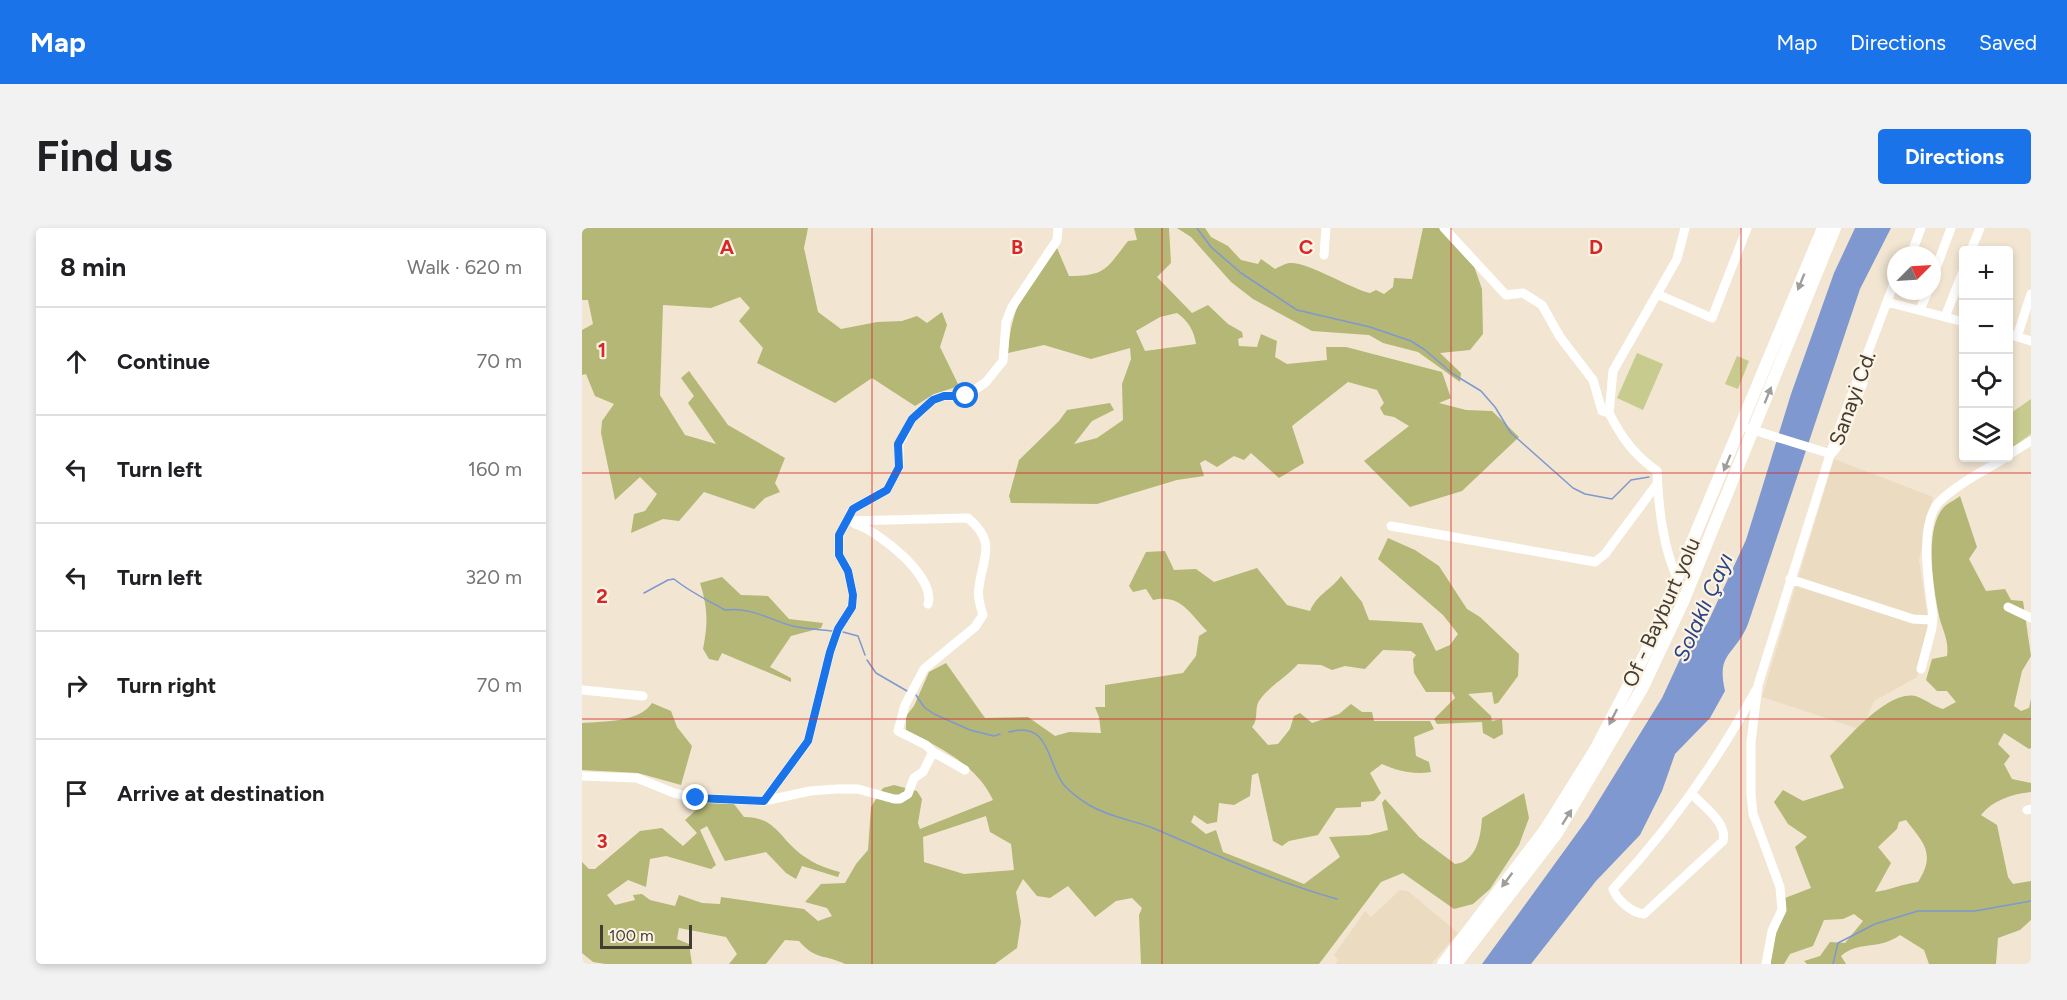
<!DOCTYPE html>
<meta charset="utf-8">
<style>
:root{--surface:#fff;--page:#f2f2f2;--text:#202124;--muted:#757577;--line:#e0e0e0;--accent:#1a73e8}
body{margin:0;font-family:Figtree,sans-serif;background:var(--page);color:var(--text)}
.controls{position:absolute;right:18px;top:18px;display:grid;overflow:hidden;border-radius:6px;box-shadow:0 3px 9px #0003}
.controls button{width:54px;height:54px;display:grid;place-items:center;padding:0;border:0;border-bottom:2px solid var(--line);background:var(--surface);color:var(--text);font:30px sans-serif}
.compass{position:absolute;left:1305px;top:18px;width:54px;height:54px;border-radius:50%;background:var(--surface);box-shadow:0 3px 9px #0003;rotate:66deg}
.scale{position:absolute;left:18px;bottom:15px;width:92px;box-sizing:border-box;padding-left:6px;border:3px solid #413c34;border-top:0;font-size:16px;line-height:21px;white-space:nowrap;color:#413c34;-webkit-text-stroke:4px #fdf3e3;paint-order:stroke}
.stop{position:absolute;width:18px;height:18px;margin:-14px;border:4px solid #1a73e8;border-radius:50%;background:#fff}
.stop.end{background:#1a73e8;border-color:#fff;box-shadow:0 2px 6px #0008}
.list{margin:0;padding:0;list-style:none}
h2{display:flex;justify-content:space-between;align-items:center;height:78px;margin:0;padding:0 24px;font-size:26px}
h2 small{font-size:20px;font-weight:400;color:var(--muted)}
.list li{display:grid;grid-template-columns:39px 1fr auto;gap:18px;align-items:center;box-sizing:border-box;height:108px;padding:0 24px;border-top:2px solid var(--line)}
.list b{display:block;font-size:22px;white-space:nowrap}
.list em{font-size:20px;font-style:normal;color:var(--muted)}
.icon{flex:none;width:33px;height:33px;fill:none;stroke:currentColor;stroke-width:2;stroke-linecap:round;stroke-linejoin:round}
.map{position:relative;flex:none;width:1449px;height:736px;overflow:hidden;border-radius:6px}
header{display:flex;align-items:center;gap:36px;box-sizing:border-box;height:84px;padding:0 30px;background:var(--accent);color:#fff}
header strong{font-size:28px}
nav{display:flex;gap:33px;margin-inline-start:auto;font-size:21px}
.intro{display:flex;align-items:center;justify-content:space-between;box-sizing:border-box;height:144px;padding:0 36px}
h1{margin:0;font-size:42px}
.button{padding:15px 27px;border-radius:6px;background:var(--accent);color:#fff;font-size:21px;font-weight:700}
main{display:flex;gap:36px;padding:0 36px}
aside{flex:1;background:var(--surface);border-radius:6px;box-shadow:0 3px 9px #0003}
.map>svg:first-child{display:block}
.built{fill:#ebdbc0}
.green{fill:#c8cb8e}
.forest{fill:#b4b775;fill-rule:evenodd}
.water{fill:#7f98d0}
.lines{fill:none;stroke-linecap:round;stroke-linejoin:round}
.stream{stroke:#7f98d0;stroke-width:1.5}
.minor{stroke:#fff;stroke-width:9}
.highway{stroke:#fff;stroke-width:12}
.oneway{fill:#a09e9a}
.route{stroke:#1a73e8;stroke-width:8}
.grid{fill:none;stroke:#d62828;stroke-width:1.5;stroke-opacity:0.55}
.labels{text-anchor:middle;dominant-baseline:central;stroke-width:4.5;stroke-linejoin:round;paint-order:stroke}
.street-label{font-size:21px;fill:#413c34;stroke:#fdf3e3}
.water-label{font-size:22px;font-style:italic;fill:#284386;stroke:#fdf3e3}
.grid-label{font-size:20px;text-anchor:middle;font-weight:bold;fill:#d62828;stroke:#fdf3e3;stroke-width:4.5;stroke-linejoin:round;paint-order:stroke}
</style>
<header>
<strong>Map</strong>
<nav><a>Map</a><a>Directions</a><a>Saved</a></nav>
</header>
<div class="intro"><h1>Find us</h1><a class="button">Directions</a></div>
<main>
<aside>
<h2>8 min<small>Walk · 620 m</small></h2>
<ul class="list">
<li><svg class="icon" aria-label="ahead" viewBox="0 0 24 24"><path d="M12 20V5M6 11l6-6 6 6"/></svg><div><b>Continue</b></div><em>70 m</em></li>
<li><svg class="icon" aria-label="left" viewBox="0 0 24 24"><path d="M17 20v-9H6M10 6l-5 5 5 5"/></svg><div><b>Turn left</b></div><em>160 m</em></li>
<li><svg class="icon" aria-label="left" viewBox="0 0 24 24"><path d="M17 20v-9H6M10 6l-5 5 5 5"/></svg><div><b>Turn left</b></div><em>320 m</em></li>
<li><svg class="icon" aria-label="right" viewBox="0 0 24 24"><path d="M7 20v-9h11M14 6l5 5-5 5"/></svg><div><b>Turn right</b></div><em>70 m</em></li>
<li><svg class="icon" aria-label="arrive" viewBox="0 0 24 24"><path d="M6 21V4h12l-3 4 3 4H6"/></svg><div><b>Arrive at destination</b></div></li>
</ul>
</aside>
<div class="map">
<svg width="1449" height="736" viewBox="0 0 1449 736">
<rect width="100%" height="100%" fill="#f2e6d2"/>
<!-- built -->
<path class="built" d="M1252 231 1351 269 1337 332 1347 399 1335 449 1292 473 1280 502 1180 469Z
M818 662 826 663 876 705 849 736H753L756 732 752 727 783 683 789 689Z"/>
<!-- green -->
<path class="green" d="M1055 125 1081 136 1061 182 1035 170Z
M1155 128 1167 133 1156 161 1143 156Z
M1449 171V206L1431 219 1427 213 1426 187Z"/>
<!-- forest -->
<path class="forest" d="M0 0H226L222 20 236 84 259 101 295 94 320 93 335 88 345 95 360 84 365 97 358 119 377 158 352 166 333 178 290 150 253 175 175 135 181 120 157 93 168 80 158 69 129 80 81 77 78 167 103 207 134 216 106 175 112 168 99 150 107 143 146 197 203 230 193 255 198 264 183 270 172 281 122 264 97 293 81 291 49 305 52 286 63 283 75 266 58 249 33 272 19 205 20 193 32 176 13 168 4 146 0 147V102L11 96 6 72H0Z
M552 0H587L589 35 575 49 610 85 626 77 646 96 660 104 661 109 656 111 657 118 675 119 679 106 695 113 693 129 705 136 745 132 744 119H764L860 144 869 170 857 175 884 182 910 183 937 209 880 263 828 279 782 233 827 198 812 189 802 187 798 180 802 175 795 162 766 154 710 198 722 235 697 250 669 225 662 232 652 228 635 239 623 232 618 235 622 248 595 252 515 276 429 275 427 268 437 232 477 193 485 182 528 175 532 182 510 193 492 216 515 210 541 192 540 156 549 131 548 120 509 131 462 117 426 125C429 77 445 57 475 20L487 48C524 48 524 41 546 13L555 12ZM595 85C606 93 612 102 614 116L563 123 554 103 578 89Z
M595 0H623L629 9 646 18 659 32 676 36 679 31 693 41C697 39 702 36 707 35 725 33 767 60 788 65L794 62 802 66 811 59 812 50 830 51 841 0H857L892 38 900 61 901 106 888 122 858 125 879 145 878 154 836 124 801 115 787 107 730 103 671 71 649 54 609 9Z
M1378 268 1395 319 1387 331 1404 363 1423 361 1429 372 1441 373 1449 428 1440 443 1432 478 1439 483 1447 480 1449 471V520L1447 521 1422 505 1416 516 1428 528 1422 536 1430 551 1449 555V564C1430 566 1411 572 1399 587L1415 597 1426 649 1431 656 1449 653V692L1438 702 1416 710 1414 736H1347L1342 722 1318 707C1296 723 1277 712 1259 728L1264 736H1225L1222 733 1238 728 1248 714 1263 715 1281 693 1272 686 1261 691 1242 692 1231 718 1208 726 1202 736H1189C1186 714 1203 693 1203 670L1229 660 1213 619 1225 609 1206 596 1192 574 1201 562 1221 573 1262 560 1248 528C1265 511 1309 458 1336 469 1344 472 1351 478 1361 481L1374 474 1365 463H1355L1344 452 1350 431 1365 428C1367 414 1362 405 1358 392 1352 365 1341 301 1362 279 1366 275 1373 272 1378 268ZM1324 592C1342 615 1354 626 1336 654 1320 656 1308 662 1293 664L1309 635 1296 619 1315 601 1317 594Z
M806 310 833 322 857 338 885 381 898 389 937 426 936 448 916 475 912 476 910 464 886 466 909 488 910 493 920 491 921 506 912 511 901 505 900 494 855 496 852 491 873 470 870 464H844L832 445 831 431 834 427 829 423 801 422 783 441 763 438 750 442 739 437 716 436C704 450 688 457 677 473 672 481 677 491 670 499L686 517 696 516 708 501 712 488 718 485 730 495 757 486 769 476 780 484H790L792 493H848L852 501 832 509 834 528 847 534 849 544C831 547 816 543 800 536L788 545 799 565 792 573 779 574V579L754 580 736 607 707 613 700 618 691 613 676 545 670 547 668 568 652 577 637 575 635 594 625 596 612 587 609 594 624 606 634 602 641 624 722 656 758 629 747 609 787 607 806 602 800 575 803 571 837 609 873 636C895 634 899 607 900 590L942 565 947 590 937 617 908 661 891 676 872 681 821 645 799 654 737 736H559L557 687 560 680 550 670 534 673 513 689 486 658 468 670 455 668 441 651 434 664 439 694 435 720 413 736H263C242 726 233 732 217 713L203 712 184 736H147L155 726 144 709 97 700 95 711 107 716 110 736H24L11 734 0 725V634L7 641H13L58 603 80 600 101 618 115 605 103 592 123 574 152 576 162 589C192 589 195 606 215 623 228 634 242 640 258 644L256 649 220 638 214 651 204 645 184 624 143 633 125 598 118 602 134 637 129 641 84 628 68 631 64 659 46 652 25 667 33 677 53 672 51 667 60 666 68 672 93 678 97 667 120 675 138 676 139 669 222 681 236 693 250 688 245 680 223 674 239 656 263 655 274 636 286 622 289 579 301 560 312 557 335 563 340 571 336 595 338 601 411 572C394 536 358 520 324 502V488L332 478 347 444 364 435 403 490 446 489 473 508 487 504 519 505 517 489 513 479H523V457L601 445 614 428 617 408 625 403C607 385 599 366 571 372L564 361 551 364 547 358 564 324 583 323 592 342 614 341 632 354 675 340 705 377 728 383C735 366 749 362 759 348L780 374 787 392 840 395 854 423 868 417 876 406 861 387 796 331ZM404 588 408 604 429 616 432 642 382 646 342 634 341 609Z
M140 349 159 367 186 368 207 391 241 395 239 400 209 408 188 439 209 450V454L140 425 136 433 127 431 121 421C126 396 126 380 118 355Z
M70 475 89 483 95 499 110 518 99 557 56 545 0 542V495C22 493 57 495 70 475Z"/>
<!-- water -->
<path class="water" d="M1273 0H1309L1278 61 1166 396C1153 428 1134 424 1143 463L1128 490 1093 526 1080 563 1058 607 1014 653 949 736H900L1006 590 1080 470 1104 418 1125 396 1164 312 1209 166 1252 45Z"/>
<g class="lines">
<!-- stream -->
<path class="stream" d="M615 0 629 19 659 45 715 82 788 99 829 113 843 122 871 146 899 163 913 179 929 205 991 260 1003 266 1030 271 1049 252 1067 249
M62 365 86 352 92 351C108 364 125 372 143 382 168 379 184 390 207 397 220 401 236 401 250 403
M261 404 276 408 283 427
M285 432 294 445 325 463
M334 467 342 479 352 486 388 502 412 508 418 506
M427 504C469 492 465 537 482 557 488 564 499 572 507 577 527 589 550 592 571 600 632 626 691 653 755 671
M1251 736 1256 715 1293 696 1336 683H1393L1449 673"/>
<!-- minor -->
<path class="minor" d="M862 0 924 67 941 65 960 77 978 109 1011 152 1020 183 1027 185C1040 210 1052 227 1075 243 1076 275 1081 322 1096 351
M1389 22 1398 0
M742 27 744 0
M1329 27 1339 0
M1350 51 1369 0
M1075 66 1130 90 1165 0
M1305 74 1382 94
M1338 82 1346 63
M1363 89 1382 41
M1426 106 1449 113
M1435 109 1449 66
M1027 185 1031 143 1095 31 1103 0
M1165 200 1249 226
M1251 224 1259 213 1281 155
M1426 227 1449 213
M273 296C297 303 354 349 346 376
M809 298 1013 334 1023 326 1075 256
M1208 351 1331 391 1349 392 1351 387C1347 358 1336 297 1357 274 1375 256 1402 243 1423 230
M1426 379 1449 390
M1339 441 1350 400 1351 387
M0 462 61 468
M351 524 383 542
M0 548 55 550 92 565 114 570 182 573 226 513 248 424 256 401 270 379 271 367 266 343 257 327V307L271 281 305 262 317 239V216L330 191 351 172 362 168H384L404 154 421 133 424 94 430 79 475 12 476 0
M1110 566C1121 578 1146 595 1141 613L1062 686C1050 685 1035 672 1031 661 1088 600 1134 535 1174 462
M182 573 228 563 255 561H276L312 571H318L326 566 332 550 341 544 351 524 344 517 316 503 323 477 342 441 393 399 401 387C398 378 395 368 397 359 401 329 415 314 386 290L265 293
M1445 582 1449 581
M1184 736 1190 703 1200 682 1198 659 1171 586 1169 566V514L1176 457 1253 211 1314 50"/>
<!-- highway -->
<path class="highway" d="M861 736 963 602 1013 522 1065 422 1241 0
M874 736 975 605 1061 459 1101 374 1253 0"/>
</g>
<!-- one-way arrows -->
<defs><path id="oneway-solid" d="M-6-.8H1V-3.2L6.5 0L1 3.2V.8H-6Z" transform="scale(1.5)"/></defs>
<g class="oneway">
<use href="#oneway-solid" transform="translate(1219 54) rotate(112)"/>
<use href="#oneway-solid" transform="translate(1186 167) rotate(-68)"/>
<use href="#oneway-solid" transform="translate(1145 235) rotate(113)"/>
<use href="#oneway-solid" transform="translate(1031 489) rotate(117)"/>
<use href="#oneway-solid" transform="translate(985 589) rotate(-58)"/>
<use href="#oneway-solid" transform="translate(925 652) rotate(127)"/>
</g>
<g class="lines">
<!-- route -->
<path class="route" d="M114 570 182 573 226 513 248 424 256 401 270 379 271 367 266 343 257 327V307L271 281 305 262 317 239 316 216 330 191 351 172 362 168H384"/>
</g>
<!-- grid -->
<path class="grid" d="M290 0V736M580 0V736M869 0V736M1159 0V736M0 245H1449M0 491H1449"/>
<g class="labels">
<!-- street labels -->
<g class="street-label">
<text transform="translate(1270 170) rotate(-70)">Sanayi Cd.</text>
<text transform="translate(1079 384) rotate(-66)">Of - Bayburt yolu</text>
</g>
<!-- water labels -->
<g class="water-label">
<text transform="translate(1121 379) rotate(-66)">Solaklı Çayı</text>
</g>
</g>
<g class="grid-label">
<text x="145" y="26">A</text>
<text x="435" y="26">B</text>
<text x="724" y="26">C</text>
<text x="1014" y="26">D</text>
<text x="20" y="129">1</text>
<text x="20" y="375">2</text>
<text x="20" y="620">3</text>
</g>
</svg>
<div class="controls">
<button>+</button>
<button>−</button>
<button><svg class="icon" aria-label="locate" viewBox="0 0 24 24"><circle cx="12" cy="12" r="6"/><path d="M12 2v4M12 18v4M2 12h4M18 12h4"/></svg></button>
<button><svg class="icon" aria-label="layers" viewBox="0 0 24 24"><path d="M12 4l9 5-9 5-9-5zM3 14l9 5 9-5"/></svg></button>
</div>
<svg class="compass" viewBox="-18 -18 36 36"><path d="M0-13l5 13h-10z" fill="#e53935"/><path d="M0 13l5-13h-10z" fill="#757577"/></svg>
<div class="scale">100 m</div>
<div class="stop" style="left:384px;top:168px"></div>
<div class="stop end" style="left:114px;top:570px"></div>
</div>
</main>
